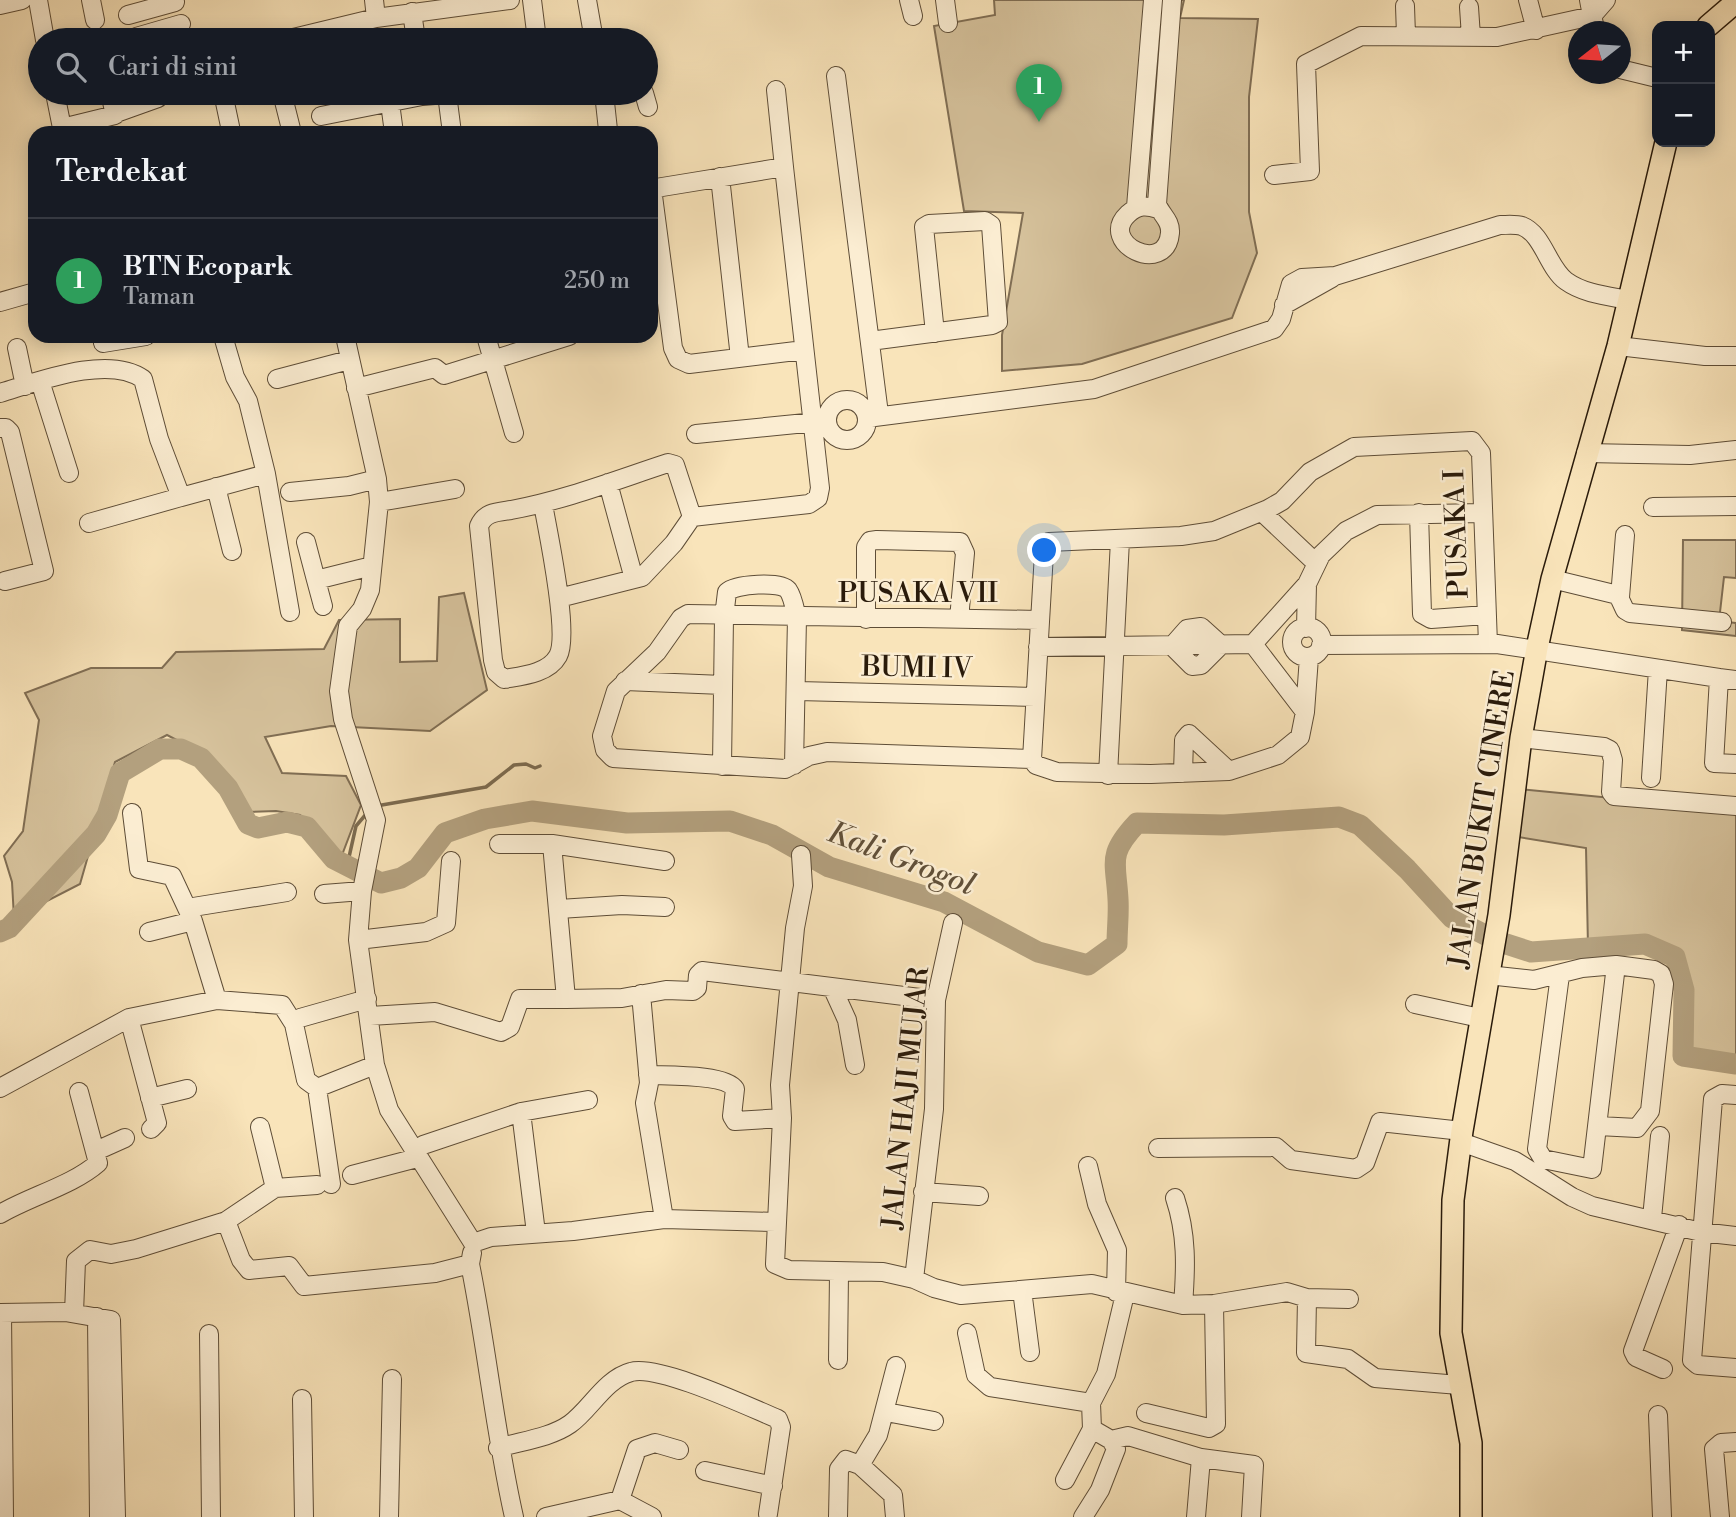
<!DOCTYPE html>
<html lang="id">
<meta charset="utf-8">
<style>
:root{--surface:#171b24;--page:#20242c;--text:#f1f3f6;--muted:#9ea1a6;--line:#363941;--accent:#c59692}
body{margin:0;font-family:"Libre Bodoni",serif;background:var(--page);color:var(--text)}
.controls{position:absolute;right:21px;top:21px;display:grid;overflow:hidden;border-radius:14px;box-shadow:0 4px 18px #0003}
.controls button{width:63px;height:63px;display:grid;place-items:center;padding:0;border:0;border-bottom:2px solid var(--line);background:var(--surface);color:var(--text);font:35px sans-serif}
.compass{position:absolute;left:1568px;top:21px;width:63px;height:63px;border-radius:50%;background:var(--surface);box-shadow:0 4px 18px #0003;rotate:253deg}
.you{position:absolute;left:1045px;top:551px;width:24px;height:24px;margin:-18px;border:5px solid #fff;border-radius:50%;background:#1a73e8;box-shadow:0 0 0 10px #1a73e833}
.badge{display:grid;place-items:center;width:46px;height:46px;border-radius:50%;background:var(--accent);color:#fff;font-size:23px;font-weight:700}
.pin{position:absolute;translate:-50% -58px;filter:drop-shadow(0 2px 4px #0008)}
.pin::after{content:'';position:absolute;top:37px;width:24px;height:21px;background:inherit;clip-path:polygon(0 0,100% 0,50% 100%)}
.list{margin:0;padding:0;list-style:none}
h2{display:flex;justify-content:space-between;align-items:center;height:91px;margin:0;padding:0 28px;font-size:30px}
h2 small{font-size:23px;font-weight:400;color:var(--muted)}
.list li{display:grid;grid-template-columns:46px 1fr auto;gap:21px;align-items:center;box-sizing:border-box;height:126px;padding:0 28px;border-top:2px solid var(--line)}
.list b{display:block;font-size:26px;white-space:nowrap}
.list p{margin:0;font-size:23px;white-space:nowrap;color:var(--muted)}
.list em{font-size:23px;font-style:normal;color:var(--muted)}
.icon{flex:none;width:38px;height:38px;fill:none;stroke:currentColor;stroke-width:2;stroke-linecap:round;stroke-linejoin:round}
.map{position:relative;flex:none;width:1736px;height:1517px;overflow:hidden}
.search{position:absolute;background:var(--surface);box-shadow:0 4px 18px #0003;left:28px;top:28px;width:630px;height:77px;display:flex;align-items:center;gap:18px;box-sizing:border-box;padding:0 24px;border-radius:38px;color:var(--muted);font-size:26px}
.panel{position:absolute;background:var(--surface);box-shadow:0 4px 18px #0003;left:28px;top:126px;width:630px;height:217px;border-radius:21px}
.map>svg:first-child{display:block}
.green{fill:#d6c29c;stroke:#806e54;stroke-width:2}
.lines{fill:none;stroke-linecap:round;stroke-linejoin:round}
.stream{stroke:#7c6b50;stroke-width:3.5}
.river{stroke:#b3a07e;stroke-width:21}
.minor-casing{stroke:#5e4d37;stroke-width:20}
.major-casing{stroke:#2a1b0b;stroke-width:24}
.minor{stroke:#fbedd2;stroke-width:18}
.major{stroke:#f9e4ba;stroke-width:21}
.labels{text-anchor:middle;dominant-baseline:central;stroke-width:5;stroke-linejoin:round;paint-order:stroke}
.street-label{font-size:28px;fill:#2a1b0b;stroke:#fbedd2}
.water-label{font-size:30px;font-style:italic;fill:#615039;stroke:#fbedd2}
</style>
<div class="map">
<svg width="1736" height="1517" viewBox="0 0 1736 1517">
<rect width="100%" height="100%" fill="#f9e4ba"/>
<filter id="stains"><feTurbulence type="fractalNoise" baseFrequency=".00286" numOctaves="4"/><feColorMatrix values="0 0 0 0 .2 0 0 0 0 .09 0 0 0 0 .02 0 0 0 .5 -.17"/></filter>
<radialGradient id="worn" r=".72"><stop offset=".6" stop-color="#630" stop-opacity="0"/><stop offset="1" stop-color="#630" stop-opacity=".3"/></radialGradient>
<!-- green -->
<path class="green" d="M994 0H1184L1180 18 1258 19 1249 97V212L1257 253 1232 318 1082 364 1002 371V335L1023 213 964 211 934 26 995 15Z
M1683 540H1736V578L1724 577 1719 621 1736 623V636L1682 630Z
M464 593 487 690 430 731 331 726 265 737 282 773 346 776 361 805 342 855 300 815 276 811 245 812 196 750 167 735 115 762 80 884 14 918 12 882 4 856 23 831 39 720 25 693 91 668H162L176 652 324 649 339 620 400 619V662L437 661 439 597Z
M1518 789 1736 810V1056H1683L1684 990 1675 957 1645 944 1588 947 1586 848 1512 836Z"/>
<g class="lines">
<!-- stream -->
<path class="stream" d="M376 806 486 787 514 765 526 764 535 768 540 766
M347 866 356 826 367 813"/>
<!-- river -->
<path class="river" d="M0 932 9 928 96 834 107 815 120 773 160 749H181L201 758 228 788 248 824 258 828 287 822 307 827 334 859 381 883 401 878 418 868 445 833 485 819 532 811 627 823 730 821 772 835 829 867 944 902 1038 952 1088 965 1117 944C1117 929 1119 914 1118 899 1116 861 1107 855 1137 823L1224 825 1339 817 1360 825 1407 869 1452 918 1497 941 1531 952 1645 944 1675 957 1684 990 1683 1056 1736 1064"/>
<defs>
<path id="minor" d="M38 0 45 40
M91 0 95 20
M374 0 376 18
M532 0 537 40
M587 0 594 40
M909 0 913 16
M945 0 948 23
M1528 0 1536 30
M1589 0 1592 16 1606 0
M0 5 22 0
M1405 6 1406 35
M1469 7 1471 37
M412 12 416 40
M128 15 175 2
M136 37 181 24
M285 40 376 18 510 0
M1620 69 1657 78
M836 76 879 414
M776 90 784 167
M55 93 63 133
M223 93 231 131
M282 93 292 133
M604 93 608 130 605 133
M644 93 648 107
M447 94 452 133
M390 103 394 133
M116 113 158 98 160 93
M321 116 422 96 459 93
M62 128 115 115 110 93
M1274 175 1310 171 1306 64 1361 36 1497 37 1592 16 1596 32
M720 177 740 358
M1136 207 1153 0
M1158 209C1146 205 1138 205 1128 214 1097 243 1166 277 1170 233 1171 220 1161 215 1157 204L1172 0
M0 302 35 292
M1284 305 1332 278
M223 336 235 377 248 401 266 474 290 612
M345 336 377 479 379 502 370 590 362 609 348 626 339 691 343 719 376 820 362 891 358 940 375 1065 389 1110 473 1243
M486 336 514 433
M870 341 992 325 998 322 991 225 985 221 929 224 924 227 935 333
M103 343 146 336
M1618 346 1705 356H1736
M17 348 25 386
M277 379 349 360
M40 381 69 473
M356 388 435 368 444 375 569 336
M0 393C37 382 108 354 143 379L159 439 181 497 266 474
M827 420a20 20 0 1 1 40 0a20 20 0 1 1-40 0Z
M867 418 1094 389 1274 329 1281 319 1291 284 1302 278 1335 276 1500 225C1507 225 1516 224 1522 226 1543 234 1548 268 1566 281 1584 294 1608 296 1629 300
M0 428H6L10 432 44 571 5 581
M696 434 826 421
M1586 453 1690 455 1736 450
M608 483 634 579
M216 487 232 551
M290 492 349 486 377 479
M379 502 455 489
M543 504C548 533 570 634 558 656 548 674 521 676 504 679L496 672 493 660 479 526C485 512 497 512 511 510 565 500 616 480 668 463L675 465 692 517
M1653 507 1736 506
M1262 512 1316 563
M1419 513 1422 614 1431 619 1486 615
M89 523 181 497
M306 542 316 580
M1552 579 1618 595 1625 610 1630 613 1722 622
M1620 597 1625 535
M559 598 642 577 674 543 692 517 809 504 818 498 820 488 784 167 656 188 653 196 673 348 678 359 689 364 804 350
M323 606 316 580 372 566
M866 619V547L870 541 877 540 960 542 965 553 959 619
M1201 627 1221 645 1201 665 1192 666 1172 646 1187 629Z
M1292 642a15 15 0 1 1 30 0a15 15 0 1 1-30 0Z
M1306 628 1307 584 1321 555 1346 531 1377 515 1483 513
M1253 644 1307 584
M1321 645 1497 644 1719 678
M1038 647 1253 644 1305 712
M1309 657 1305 712 1300 737 1278 755 1229 771 1151 774 1057 772 1036 765 1032 759 1044 553 1049 542 1181 536 1214 531 1268 509 1282 501 1310 472 1354 447 1472 441 1481 453 1488 644
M1736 680 1719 678 1714 763 1736 764
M625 681 723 685
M798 691 1035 697
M1521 738 1604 747 1610 750 1613 760 1611 792 1614 796 1736 806
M1032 759 827 752 809 756 785 769 613 758 605 750 602 736 616 691 657 652 681 618 688 614 1039 620
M722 766 724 617 727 592C735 584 781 581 788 590 793 597 795 610 797 618L794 765
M1183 773 1184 740 1189 734 1229 771
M1108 775 1120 540
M1651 778 1658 669
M132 813 139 869 172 876 193 921 217 1000
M499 844H552L665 861
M801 855 803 886 795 928 780 1085 782 1118 775 1264 789 1270 883 1272 914 1279 934 1288 961 1295 1092 1284 1183 1305 1214 1304 1287 1292 1307 1298 1306 1353 1348 1359 1375 1378 1459 1385
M324 894 362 891
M187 908 287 892
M559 909 622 905 665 907
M149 932 193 921
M358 940 426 932 446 923 451 861
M1488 975 1534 980 1582 968 1616 965 1592 1169 1543 1159 1537 1149 1560 975
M832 987 847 1020 855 1065
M641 994 649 1083 645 1103 664 1219
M566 999 622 998 666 990 693 991 697 988 698 975 702 971 936 1000
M1415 1004 1480 1018
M370 1016 435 1012 501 1032 510 1027 520 999H566L552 844
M129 1018 157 1123 151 1129
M300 1018 367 999
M648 1075C668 1076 725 1074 735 1089L732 1116 735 1121 782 1118
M0 1088 129 1018 217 1000 282 1005 294 1024 306 1080 317 1088 375 1065
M317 1088 331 1184
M1736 1095 1722 1094 1713 1099 1692 1360 1698 1365 1736 1368
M150 1098 187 1089
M521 1112 536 1233
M1598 1126 1637 1128 1650 1111 1664 984 1661 974 1654 970 1616 965
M260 1127 275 1188
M1461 1142 1515 1161 1572 1197 1592 1206 1701 1232 1736 1236
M423 1145 521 1112 588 1100
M1158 1148 1276 1147 1291 1160 1356 1169 1365 1163 1380 1122 1462 1131
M96 1151 125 1138
M1088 1166 1097 1204 1117 1250 1116 1292
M352 1175 417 1158
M923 1192 979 1196
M1175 1198C1187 1234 1186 1267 1183 1305
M0 1214C31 1196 73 1185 98 1163L79 1092
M1652 1218 1660 1136
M226 1221 241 1260 249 1270 289 1266 304 1286 435 1273 470 1264
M473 1243 491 1237 573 1231 664 1219 776 1222
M472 1253 470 1264C487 1348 495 1433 514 1517
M914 1279 934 1109 936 1000 953 923
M1022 1290 1030 1352
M1307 1298 1349 1299
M0 1313 65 1312 111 1320 116 1517
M2 1313 4 1517
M74 1313 76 1261 90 1250 111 1254 136 1249 226 1221 275 1188 317 1185
M97 1317 99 1517
M967 1333 976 1375 990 1387 1091 1403
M209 1334 211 1517
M838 1360 839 1273
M1663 1369 1636 1357 1633 1351 1679 1225
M302 1399 304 1517
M886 1412 934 1421
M1146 1413 1209 1428 1216 1424 1214 1304
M1658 1415 1662 1517
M1111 1440 1128 1436 1201 1458 1196 1517
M498 1448C521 1441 550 1438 570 1424 590 1410 605 1379 631 1372 658 1364 749 1407 778 1419L781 1427 768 1514
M1201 1458 1254 1465 1251 1517
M860 1465 878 1435 896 1366
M705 1471 773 1486
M1065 1480 1092 1429
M620 1500 637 1449 655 1443 679 1450
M389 1517 392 1379
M546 1517 620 1500 652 1517
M838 1517 839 1469 846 1460 860 1465 893 1495 895 1517
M1083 1517 1100 1490 1116 1449 1111 1440 1092 1429 1091 1403 1106 1374 1125 1294
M1720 1517 1714 1449 1721 1443 1736 1442"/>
<path id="major" d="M1708 26 1736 2
M1471 1517V1443L1451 1333 1453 1200 1462 1131 1499 915 1521 738 1537 648 1552 579 1618 346 1666 142"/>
</defs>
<!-- minor casing -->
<use href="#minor" class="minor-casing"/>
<!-- major casing -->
<use href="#major" class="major-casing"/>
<!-- minor -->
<use href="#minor" class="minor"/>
<!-- major -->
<use href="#major" class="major"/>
</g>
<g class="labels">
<!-- street labels -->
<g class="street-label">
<text transform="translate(1457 534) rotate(-92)">PUSAKA I</text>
<text x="918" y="593">PUSAKA VII</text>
<text transform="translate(917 668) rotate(1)">BUMI IV</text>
<text transform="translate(1482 819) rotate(-81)">JALAN BUKIT CINERE</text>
<text transform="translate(906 1098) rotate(-84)">JALAN HAJI MUJAR</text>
</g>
<!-- water labels -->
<g class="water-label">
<text transform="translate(901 859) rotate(21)">Kali Grogol</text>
</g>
</g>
<rect width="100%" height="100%" filter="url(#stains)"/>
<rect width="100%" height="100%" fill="url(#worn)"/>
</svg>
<div class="controls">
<button>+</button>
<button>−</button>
</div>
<svg class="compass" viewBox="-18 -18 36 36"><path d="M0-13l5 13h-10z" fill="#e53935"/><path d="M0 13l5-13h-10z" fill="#9ea1a6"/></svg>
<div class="you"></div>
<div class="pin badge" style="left:1039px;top:122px;background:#2e9e5b">1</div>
<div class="search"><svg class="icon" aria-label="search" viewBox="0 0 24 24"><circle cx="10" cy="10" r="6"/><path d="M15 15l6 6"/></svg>Cari di sini</div>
<section class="panel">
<h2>Terdekat<small></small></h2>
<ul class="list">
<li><span class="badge" style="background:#2e9e5b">1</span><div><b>BTN Ecopark</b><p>Taman</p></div><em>250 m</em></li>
</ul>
</section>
</div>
